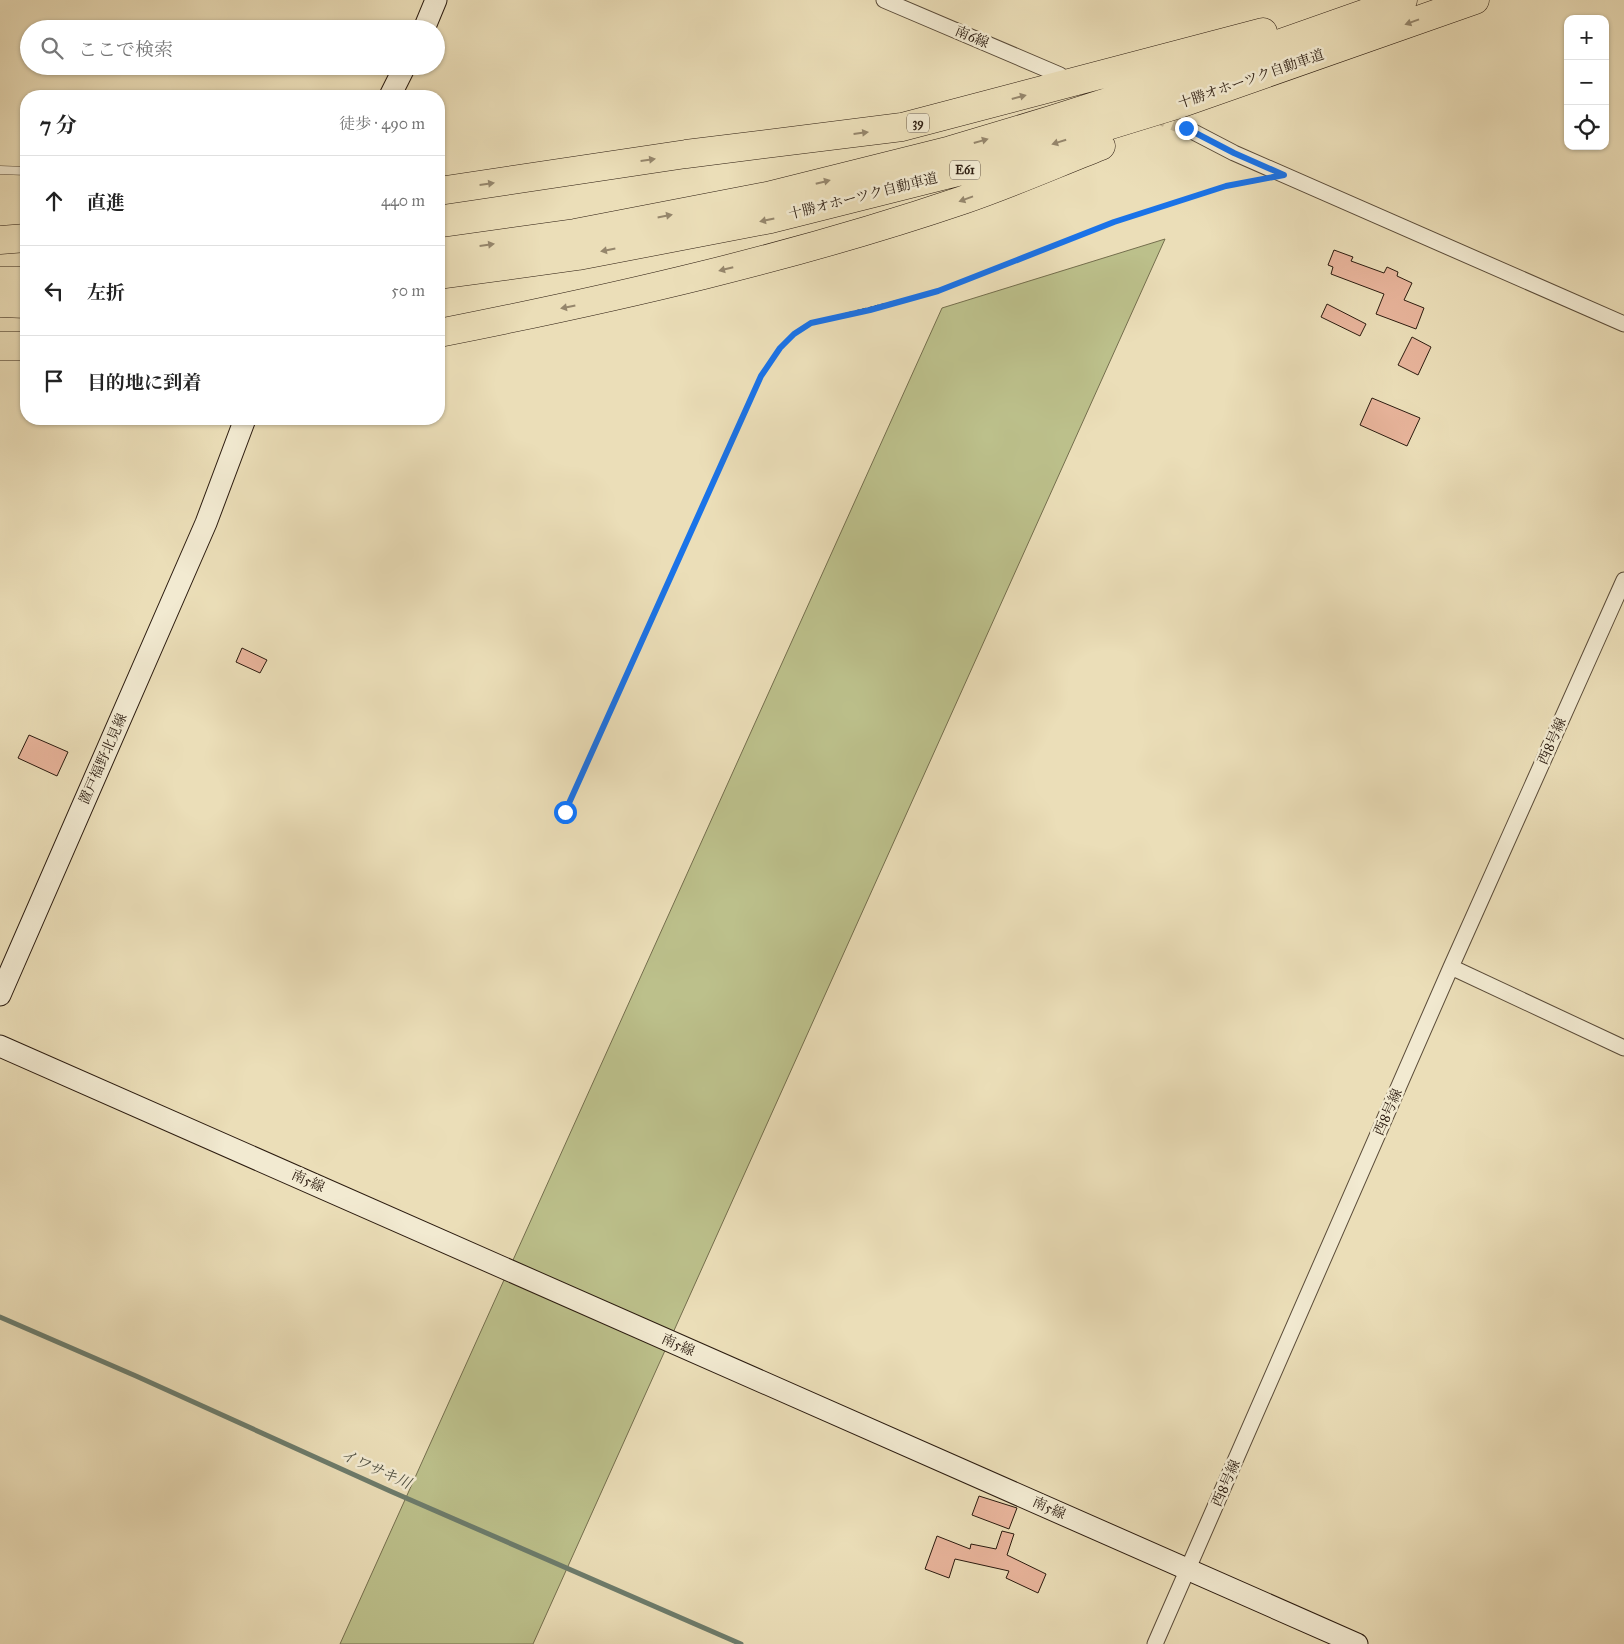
<!DOCTYPE html>
<html lang="ja">
<meta charset="utf-8">
<style>
:root{--surface:#fff;--page:#f6f6f6;--text:#222;--muted:#767676;--line:#e0e0e0}
body{margin:0;font-family:"IM FELL Great Primer","Noto Serif JP",serif;background:var(--page);color:var(--text)}
.controls{position:absolute;right:15px;top:15px;display:grid;overflow:hidden;border-radius:10px;box-shadow:0 1px 4px #0004}
.controls button{width:45px;height:45px;display:grid;place-items:center;padding:0;border:0;border-bottom:1px solid var(--line);background:var(--surface);color:var(--text);font:25px sans-serif}
.stop{position:absolute;width:15px;height:15px;margin:-11px;border:4px solid #1a73e8;border-radius:50%;background:#fff}
.stop.end{background:#1a73e8;border-color:#fff;box-shadow:0 1px 5px #0008}
.list{margin:0;padding:0;list-style:none}
h2{display:flex;justify-content:space-between;align-items:center;height:65px;margin:0;padding:0 20px;font-size:21px}
h2 small{font-size:16px;font-weight:400;color:var(--muted)}
.list li{display:grid;grid-template-columns:32px 1fr auto;gap:15px;align-items:center;box-sizing:border-box;height:90px;padding:0 20px;border-top:1px solid var(--line)}
.list b{display:block;font-size:19px;white-space:nowrap}
.list em{font-size:16px;font-style:normal;color:var(--muted)}
.icon{flex:none;width:28px;height:28px;fill:none;stroke:currentColor;stroke-width:2;stroke-linecap:round;stroke-linejoin:round}
.map{position:relative;flex:none;width:1624px;height:1644px;overflow:hidden}
.search{position:absolute;background:var(--surface);box-shadow:0 1px 4px #0004;left:20px;top:20px;width:425px;height:55px;display:flex;align-items:center;gap:12px;box-sizing:border-box;padding:0 18px;border-radius:28px;color:var(--muted);font-size:19px}
.panel{position:absolute;background:var(--surface);box-shadow:0 1px 4px #0004;left:20px;top:90px;width:425px;height:335px;border-radius:20px}
.map>svg:first-child{display:block}
.green{fill:#bcc08b;stroke:#746e4d}
.lines{fill:none;stroke-linecap:round;stroke-linejoin:round}
.stream{stroke:#6d7c6c;stroke-width:5}
.building{fill:#e8b49b;stroke:#2b1b0f}
.street-tunnel{stroke:#c5b796;stroke-width:15;stroke-dasharray:15 8;stroke-linecap:butt}
.lane-casing{stroke:#5b4c39;stroke-width:9}
.street-casing{stroke:#5b4c39;stroke-width:17}
.secondary-casing{stroke:#2b1b0f;stroke-width:23}
.highway-casing{stroke:#2b1b0f;stroke-width:29}
.path{stroke:#2b1b0f;stroke-width:3;stroke-dasharray:4 2.5;stroke-linecap:butt}
.lane{stroke:#f2ead1;stroke-width:8}
.street{stroke:#f2ead1;stroke-width:15}
.secondary{stroke:#f2ead1;stroke-width:21}
.highway{stroke:#ebdeb8;stroke-width:28}
.oneway{fill:#95866c}
.route{stroke:#1a73e8;stroke-width:6}
.labels{text-anchor:middle;dominant-baseline:central;stroke-width:5;stroke-linejoin:round;paint-order:stroke}
.shield{fill:#f2ead1;stroke:#675949;stroke-width:1}
.shield-label{font-size:12px;font-weight:bold;fill:#2b1b0f}
.street-label{font-size:14px;fill:#2b1b0f;stroke:#f2ead1}
.water-label{font-size:15px;font-style:italic;fill:#4c4c3e;stroke:#f2ead1}
</style>
<div class="map">
<svg width="1624" height="1644" viewBox="0 0 1624 1644">
<rect width="100%" height="100%" fill="#ebdeb8"/>
<filter id="stains"><feTurbulence type="fractalNoise" baseFrequency=".004" numOctaves="4"/><feColorMatrix values="0 0 0 0 .2 0 0 0 0 .09 0 0 0 0 .02 0 0 0 .5 -.17"/></filter>
<radialGradient id="worn" r=".72"><stop offset=".6" stop-color="#630" stop-opacity="0"/><stop offset="1" stop-color="#630" stop-opacity=".3"/></radialGradient>
<!-- green -->
<path class="green" d="M1165 239 533 1644H340L942 308Z"/>
<g class="lines">
<!-- stream -->
<path class="stream" d="M0 1317 136 1376 390 1491 741 1644"/>
</g>
<!-- building -->
<path class="building" d="M1334 250 1353 257 1351 261 1384 273 1387 267 1398 272 1397 276 1412 283 1404 300 1424 308 1416 329 1376 314 1384 294 1331 274 1333 267 1328 265Z
M1327 304 1366 324 1360 336 1321 317Z
M1412 337 1431 347 1418 375 1398 365Z
M1372 398 1420 418 1407 446 1360 425Z
M242 648 267 660 260 673 236 662Z
M29 735 68 752 57 776 18 758Z
M979 1496 1017 1508 1009 1529 972 1515Z
M1002 1531 1014 1534 1007 1555 1046 1574 1038 1593 1006 1578 1009 1571 955 1559 949 1578 925 1569 937 1536 970 1549 971 1544 996 1549Z"/>
<g class="lines">
<!-- street-tunnel -->
<path class="street-tunnel" d="M1152 114 1186 128"/>
<defs>
<path id="lane" d="M0 170 26 171"/>
<path id="street" d="M884 0 1060 75
M1186 128 1234 153 1624 324
M1451 967 1624 1048
M1155 1644 1451 967 1624 580"/>
<path id="secondary" d="M424 29 436 0
M390 96 405 66
M0 995 206 523 245 419
M0 1046 1357 1644"/>
<path id="highway" d="M439 191 686 154 902 127 1263 32
M0 240 26 238
M439 252 575 233 767 196 951 150 1051 120 1173 81 1403 0
M439 275 578 256 771 219 958 172 1179 104 1475 0
M0 281H26
M0 303 26 304
M439 333C616 298 792 258 963 200 1010 184 1055 164 1101 146
M0 346H26"/>
</defs>
<!-- lane casing -->
<use href="#lane" class="lane-casing"/>
<!-- street casing -->
<use href="#street" class="street-casing"/>
<!-- secondary casing -->
<use href="#secondary" class="secondary-casing"/>
<!-- highway casing -->
<use href="#highway" class="highway-casing"/>
<!-- path -->
<path class="path" d="M565 812 761 376C777 352 786 339 811 323L939 291 1114 222 1226 186 1257 180"/>
<!-- lane -->
<use href="#lane" class="lane"/>
<!-- street -->
<use href="#street" class="street"/>
<!-- secondary -->
<use href="#secondary" class="secondary"/>
<!-- highway -->
<use href="#highway" class="highway"/>
</g>
<!-- one-way arrows -->
<defs><path id="oneway-solid" d="M-6-.8H1V-3.2L6.5 0L1 3.2V.8H-6Z" transform="scale(1.25)"/></defs>
<g class="oneway">
<use href="#oneway-solid" transform="translate(1412 22) rotate(160)"/>
<use href="#oneway-solid" transform="translate(1019 97) rotate(-15)"/>
<use href="#oneway-solid" transform="translate(861 133) rotate(-7)"/>
<use href="#oneway-solid" transform="translate(981 141) rotate(-16)"/>
<use href="#oneway-solid" transform="translate(1059 142) rotate(163)"/>
<use href="#oneway-solid" transform="translate(648 160) rotate(-8)"/>
<use href="#oneway-solid" transform="translate(823 182) rotate(-14)"/>
<use href="#oneway-solid" transform="translate(487 184) rotate(-8)"/>
<use href="#oneway-solid" transform="translate(966 199) rotate(160)"/>
<use href="#oneway-solid" transform="translate(665 216) rotate(-11)"/>
<use href="#oneway-solid" transform="translate(767 220) rotate(168)"/>
<use href="#oneway-solid" transform="translate(487 245) rotate(-8)"/>
<use href="#oneway-solid" transform="translate(608 250) rotate(169)"/>
<use href="#oneway-solid" transform="translate(726 269) rotate(166)"/>
<use href="#oneway-solid" transform="translate(568 307) rotate(169)"/>
</g>
<g class="lines">
<!-- route -->
<path class="route" d="M565 812 761 376 780 348 794 334 811 323 870 310 938 291 1114 222 1226 186 1284 175 1234 153 1186 128"/>
</g>
<g class="labels">
<!-- shield labels -->
<g class="shield">
<rect x="907" y="113.5" width="22" height="19" rx="4"/>
<rect x="950" y="160.5" width="30" height="19" rx="4"/>
</g>
<g class="shield-label">
<text x="918" y="123">39</text>
<text x="965" y="170">E61</text>
</g>
<!-- street labels -->
<g class="street-label">
<text transform="translate(972 37) rotate(23)">南6線</text>
<text transform="translate(1251 79) rotate(-19)">十勝オホーツク自動車道</text>
<text transform="translate(863 196) rotate(-14)">十勝オホーツク自動車道</text>
<text transform="translate(1552 741) rotate(-66)">西8号線</text>
<text transform="translate(103 759) rotate(-66)">置戸福野北見線</text>
<text transform="translate(1388 1112) rotate(-66)">西8号線</text>
<text transform="translate(308 1181) rotate(24)">南5線</text>
<text transform="translate(678 1345) rotate(24)">南5線</text>
<text transform="translate(1226 1483) rotate(-66)">西8号線</text>
<text transform="translate(1049 1508) rotate(24)">南5線</text>
</g>
<!-- water labels -->
<g class="water-label">
<text transform="translate(376 1469) rotate(24)">イワサキ川</text>
</g>
</g>
<rect width="100%" height="100%" filter="url(#stains)"/>
<rect width="100%" height="100%" fill="url(#worn)"/>
</svg>
<div class="controls">
<button>+</button>
<button>−</button>
<button><svg class="icon" aria-label="locate" viewBox="0 0 24 24"><circle cx="12" cy="12" r="6"/><path d="M12 2v4M12 18v4M2 12h4M18 12h4"/></svg></button>
</div>
<div class="stop" style="left:565px;top:812px"></div>
<div class="stop end" style="left:1186px;top:128px"></div>
<div class="search"><svg class="icon" aria-label="search" viewBox="0 0 24 24"><circle cx="10" cy="10" r="6"/><path d="M15 15l6 6"/></svg>ここで検索</div>
<section class="panel">
<h2>7 分<small>徒歩 · 490 m</small></h2>
<ul class="list">
<li><svg class="icon" aria-label="ahead" viewBox="0 0 24 24"><path d="M12 20V5M6 11l6-6 6 6"/></svg><div><b>直進</b></div><em>440 m</em></li>
<li><svg class="icon" aria-label="left" viewBox="0 0 24 24"><path d="M17 20v-9H6M10 6l-5 5 5 5"/></svg><div><b>左折</b></div><em>50 m</em></li>
<li><svg class="icon" aria-label="arrive" viewBox="0 0 24 24"><path d="M6 21V4h12l-3 4 3 4H6"/></svg><div><b>目的地に到着</b></div></li>
</ul>
</section>
</div>
